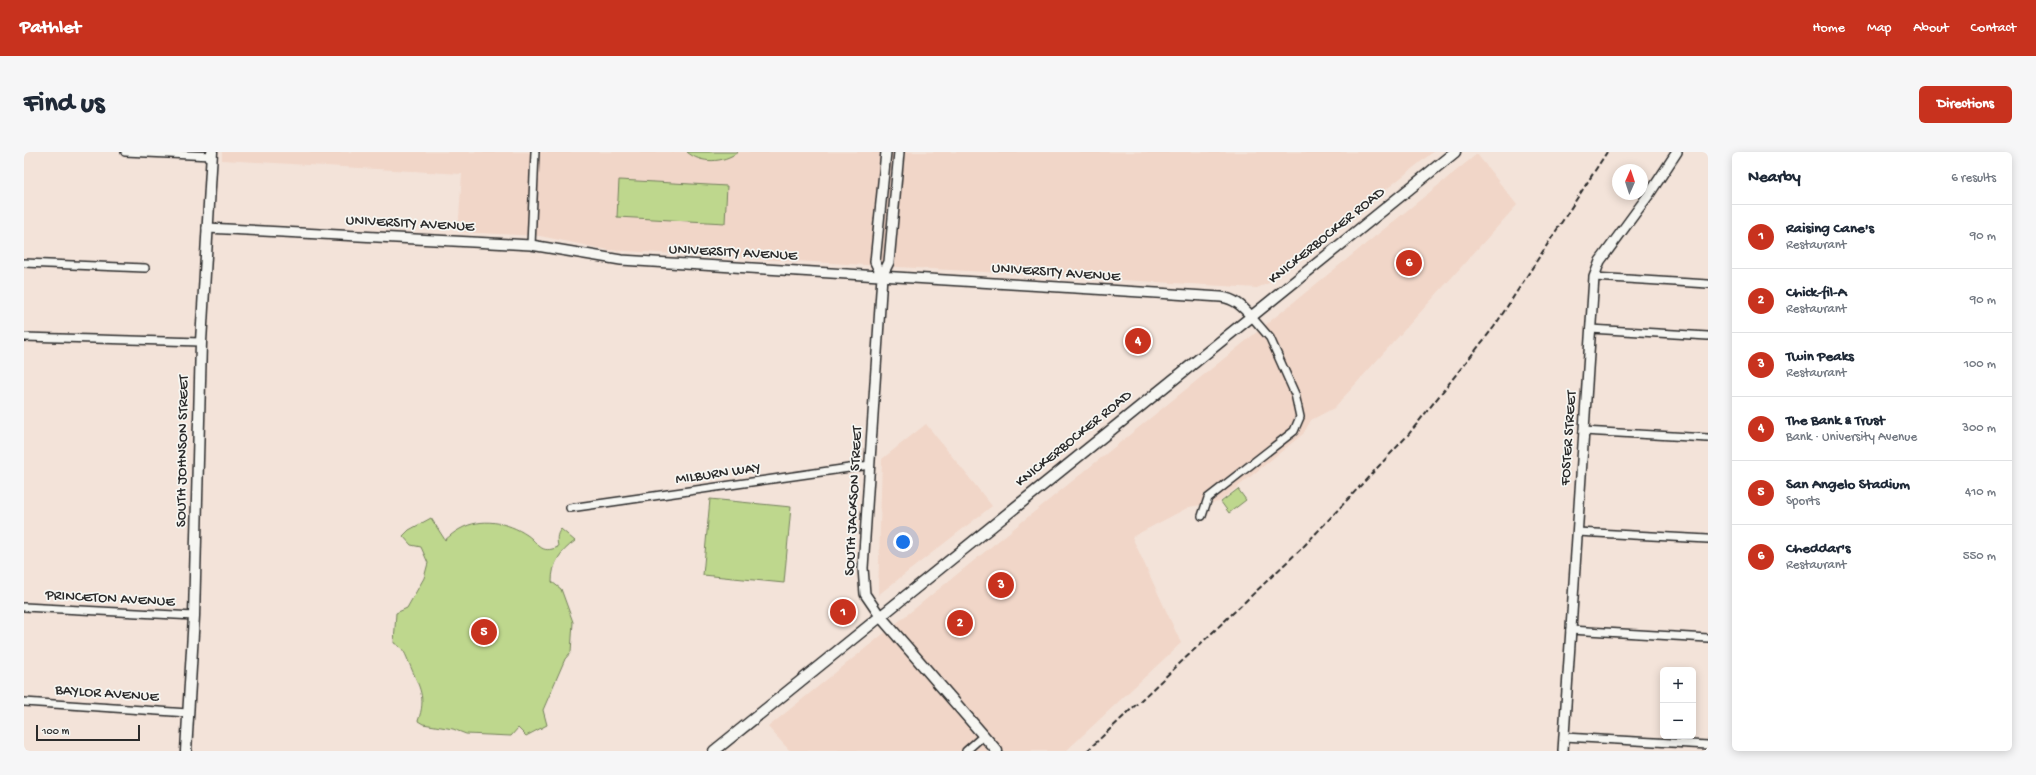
<!DOCTYPE html>
<meta charset="utf-8">
<style>
:root{--surface:#fff;--page:#f6f6f7;--text:#1f2937;--muted:#747a83;--line:#e0e1e3;--accent:#c8321e}
body{margin:0;font-family:"Gochi Hand",sans-serif;background:var(--page);color:var(--text)}
.controls{position:absolute;right:12px;bottom:12px;display:grid;overflow:hidden;border-radius:6px;box-shadow:0 2px 10px #0003}
.controls button{width:36px;height:36px;display:grid;place-items:center;padding:0;border:0;border-bottom:1px solid var(--line);background:var(--surface);color:var(--text);font:20px sans-serif}
.compass{position:absolute;left:1588px;top:12px;width:36px;height:36px;border-radius:50%;background:var(--surface);box-shadow:0 2px 10px #0003;rotate:3deg}
.scale{position:absolute;left:12px;bottom:10px;width:104px;box-sizing:border-box;padding-left:4px;border:2px solid #2b2b2b;border-top:0;font-size:11px;line-height:14px;white-space:nowrap;color:#2b2b2b;-webkit-text-stroke:3px #f6f6f2;paint-order:stroke}
.you{position:absolute;left:879px;top:390px;width:14px;height:14px;margin:-10px;border:3px solid #fff;border-radius:50%;background:#1a73e8;box-shadow:0 0 0 6px #1a73e833}
.badge{display:grid;place-items:center;width:26px;height:26px;border-radius:50%;background:var(--accent);color:#fff;font-size:13px;font-weight:700}
.pin{position:absolute;translate:-50% -50%;border:2px solid #fff;box-shadow:0 1px 4px #0006}
.list{margin:0;padding:0;list-style:none}
h2{display:flex;justify-content:space-between;align-items:center;height:52px;margin:0;padding:0 16px;font-size:17px}
h2 small{font-size:13px;font-weight:400;color:var(--muted)}
.list li{display:grid;grid-template-columns:26px 1fr auto;gap:12px;align-items:center;box-sizing:border-box;height:64px;padding:0 16px;border-top:1px solid var(--line)}
.list b{display:block;font-size:15px;white-space:nowrap}
.list p{margin:0;font-size:13px;white-space:nowrap;color:var(--muted)}
.list em{font-size:13px;font-style:normal;color:var(--muted)}
.map{position:relative;flex:none;width:1684px;height:599px;overflow:hidden;border-radius:6px}
header{display:flex;align-items:center;gap:24px;box-sizing:border-box;height:56px;padding:0 20px;background:var(--accent);color:#fff}
header strong{font-size:19px}
nav{display:flex;gap:22px;margin-inline-start:auto;font-size:14px}
.intro{display:flex;align-items:center;justify-content:space-between;box-sizing:border-box;height:96px;padding:0 24px}
h1{margin:0;font-size:28px}
.button{padding:10px 18px;border-radius:6px;background:var(--accent);color:#fff;font-size:14px;font-weight:700}
main{display:flex;gap:24px;padding:0 24px}
aside{flex:1;background:var(--surface);border-radius:6px;box-shadow:0 2px 10px #0003}
.map>svg:first-child{display:block}
.built{fill:#f1d6c8}
.pitch{fill:#bed78d;stroke:#74815c}
.lines{fill:none;stroke-linecap:round;stroke-linejoin:round}
.minor-casing{stroke:#2b2b2b;stroke-width:10}
.tertiary-casing{stroke:#2b2b2b;stroke-width:12}
.secondary-casing{stroke:#2b2b2b;stroke-width:13}
.minor{stroke:#f6f6f2;stroke-width:7}
.tertiary{stroke:#f6f6f2;stroke-width:9}
.secondary{stroke:#f6f6f2;stroke-width:10}
.rail{stroke:#2b2b2b;stroke-width:2;stroke-dasharray:6 3;stroke-linecap:butt}
.labels{text-anchor:middle;dominant-baseline:central;stroke-width:3.5;stroke-linejoin:round;paint-order:stroke}
.street-label{font-size:15px;fill:#2b2b2b;stroke:#f6f6f2}
</style>
<header>
<strong>Pathlet</strong>
<nav><a>Home</a><a>Map</a><a>About</a><a>Contact</a></nav>
</header>
<div class="intro"><h1>Find us</h1><a class="button">Directions</a></div>
<main>
<div class="map">
<svg width="1684" height="599" viewBox="0 0 1684 599">
<rect width="100%" height="100%" fill="#f3e3d9"/>
<filter id="ink" filterUnits="userSpaceOnUse"><feTurbulence type="fractalNoise" baseFrequency=".025" numOctaves="2"/><feDisplacementMap in="SourceGraphic" scale="8" xChannelSelector="R" yChannelSelector="G"/><feConvolveMatrix kernelMatrix="1 2 1 2 8 2 1 2 1" color-interpolation-filters="sRGB"/></filter>
<g filter="url(#ink)">
<!-- built -->
<path class="built" d="M198 0H1409L1245 131 1233 136 584 98 516 84 434 80 438 22 198 8Z
M1453 2 1493 53 1310 256 1287 268 1279 282 1195 350 1165 355 1108 385 1157 491 1042 599H766L744 575Z
M902 272 968 354 854 443 858 307Z"/>
<!-- pitch -->
<path class="pitch" d="M663 0H714C699 11 677 12 663 0Z
M595 28 703 34 701 71 593 65Z
M1214 337 1222 348 1205 361 1197 350Z
M686 347 767 355 760 431 679 423Z
M407 366 421 388C426 384 430 380 436 377 457 365 484 370 503 383 515 391 516 403 534 395 533 388 532 383 537 377L551 389C536 400 528 411 528 430L537 437 549 470 547 500 541 507 519 558 523 573 502 584 494 576 487 584 442 582 429 577 399 572 394 569C403 545 395 535 386 513 381 502 381 497 370 491L372 461 383 456 400 426 404 411 397 395 387 393 379 384 385 378Z"/>
<g class="lines">
<defs>
<path id="minor" d="M101 0 188 4
M507 93 511 0
M0 111 121 116
M1570 125 1684 132
M1566 177 1684 184
M0 185 177 190
M1559 279 1684 286
M546 356 846 313
M1178 364 1184 346 1270 279 1276 265 1271 242 1246 186 1227 164
M1553 380 1684 387
M0 455 170 464
M1546 478 1684 486
M0 550 164 561
M1540 585 1684 593
M942 599 959 584"/>
<path id="tertiary" d="M183 76 507 93 597 108 1197 145C1211 147 1218 154 1227 164
M858 124 851 110 862 0
M856 464 841 442 839 416 858 124 865 110 875 0
M1539 599 1570 125 1576 109 1626 41 1653 0"/>
<path id="secondary" d="M856 464 973 599
M162 599 170 464 177 190 188 0
M690 599 1431 0"/>
</defs>
<!-- minor casing -->
<use href="#minor" class="minor-casing"/>
<!-- tertiary casing -->
<use href="#tertiary" class="tertiary-casing"/>
<!-- secondary casing -->
<use href="#secondary" class="secondary-casing"/>
<!-- minor -->
<use href="#minor" class="minor"/>
<!-- tertiary -->
<use href="#tertiary" class="tertiary"/>
<!-- secondary -->
<use href="#secondary" class="secondary"/>
<!-- rail -->
<path class="rail" d="M1063 599 1280 394 1384 283 1470 175 1583 0"/>
</g>
</g>
<g class="labels">
<!-- street labels -->
<g class="street-label">
<text transform="translate(386 72) rotate(3)">UNIVERSITY AVENUE</text>
<text transform="translate(1303 84) rotate(-39)">KNICKERBOCKER ROAD</text>
<text transform="translate(709 101) rotate(3)">UNIVERSITY AVENUE</text>
<text transform="translate(1032 121) rotate(4)">UNIVERSITY AVENUE</text>
<text transform="translate(1545 286) rotate(-86)">FOSTER STREET</text>
<text transform="translate(1050 287) rotate(-39)">KNICKERBOCKER ROAD</text>
<text transform="translate(159 299) rotate(-89)">SOUTH JOHNSON STREET</text>
<text transform="translate(694 322) rotate(-8)">MILBURN WAY</text>
<text transform="translate(830 349) rotate(-87)">SOUTH JACKSON STREET</text>
<text transform="translate(86 447) rotate(3)">PRINCETON AVENUE</text>
<text transform="translate(83 542) rotate(4)">BAYLOR AVENUE</text>
</g>
</g>
</svg>
<div class="controls">
<button>+</button>
<button>−</button>
</div>
<svg class="compass" viewBox="-18 -18 36 36"><path d="M0-13l5 13h-10z" fill="#e53935"/><path d="M0 13l5-13h-10z" fill="#747a83"/></svg>
<div class="scale">100 m</div>
<div class="you"></div>
<div class="pin badge" style="left:819px;top:460px">1</div>
<div class="pin badge" style="left:936px;top:471px">2</div>
<div class="pin badge" style="left:977px;top:433px">3</div>
<div class="pin badge" style="left:1114px;top:189px">4</div>
<div class="pin badge" style="left:460px;top:480px">5</div>
<div class="pin badge" style="left:1385px;top:111px">6</div>
</div>
<aside>
<h2>Nearby<small>6 results</small></h2>
<ul class="list">
<li><span class="badge">1</span><div><b>Raising Cane's</b><p>Restaurant</p></div><em>90 m</em></li>
<li><span class="badge">2</span><div><b>Chick-fil-A</b><p>Restaurant</p></div><em>90 m</em></li>
<li><span class="badge">3</span><div><b>Twin Peaks</b><p>Restaurant</p></div><em>100 m</em></li>
<li><span class="badge">4</span><div><b>The Bank &amp; Trust</b><p>Bank · University Avenue</p></div><em>300 m</em></li>
<li><span class="badge">5</span><div><b>San Angelo Stadium</b><p>Sports</p></div><em>410 m</em></li>
<li><span class="badge">6</span><div><b>Cheddar's</b><p>Restaurant</p></div><em>550 m</em></li>
</ul>
</aside>
</main>
